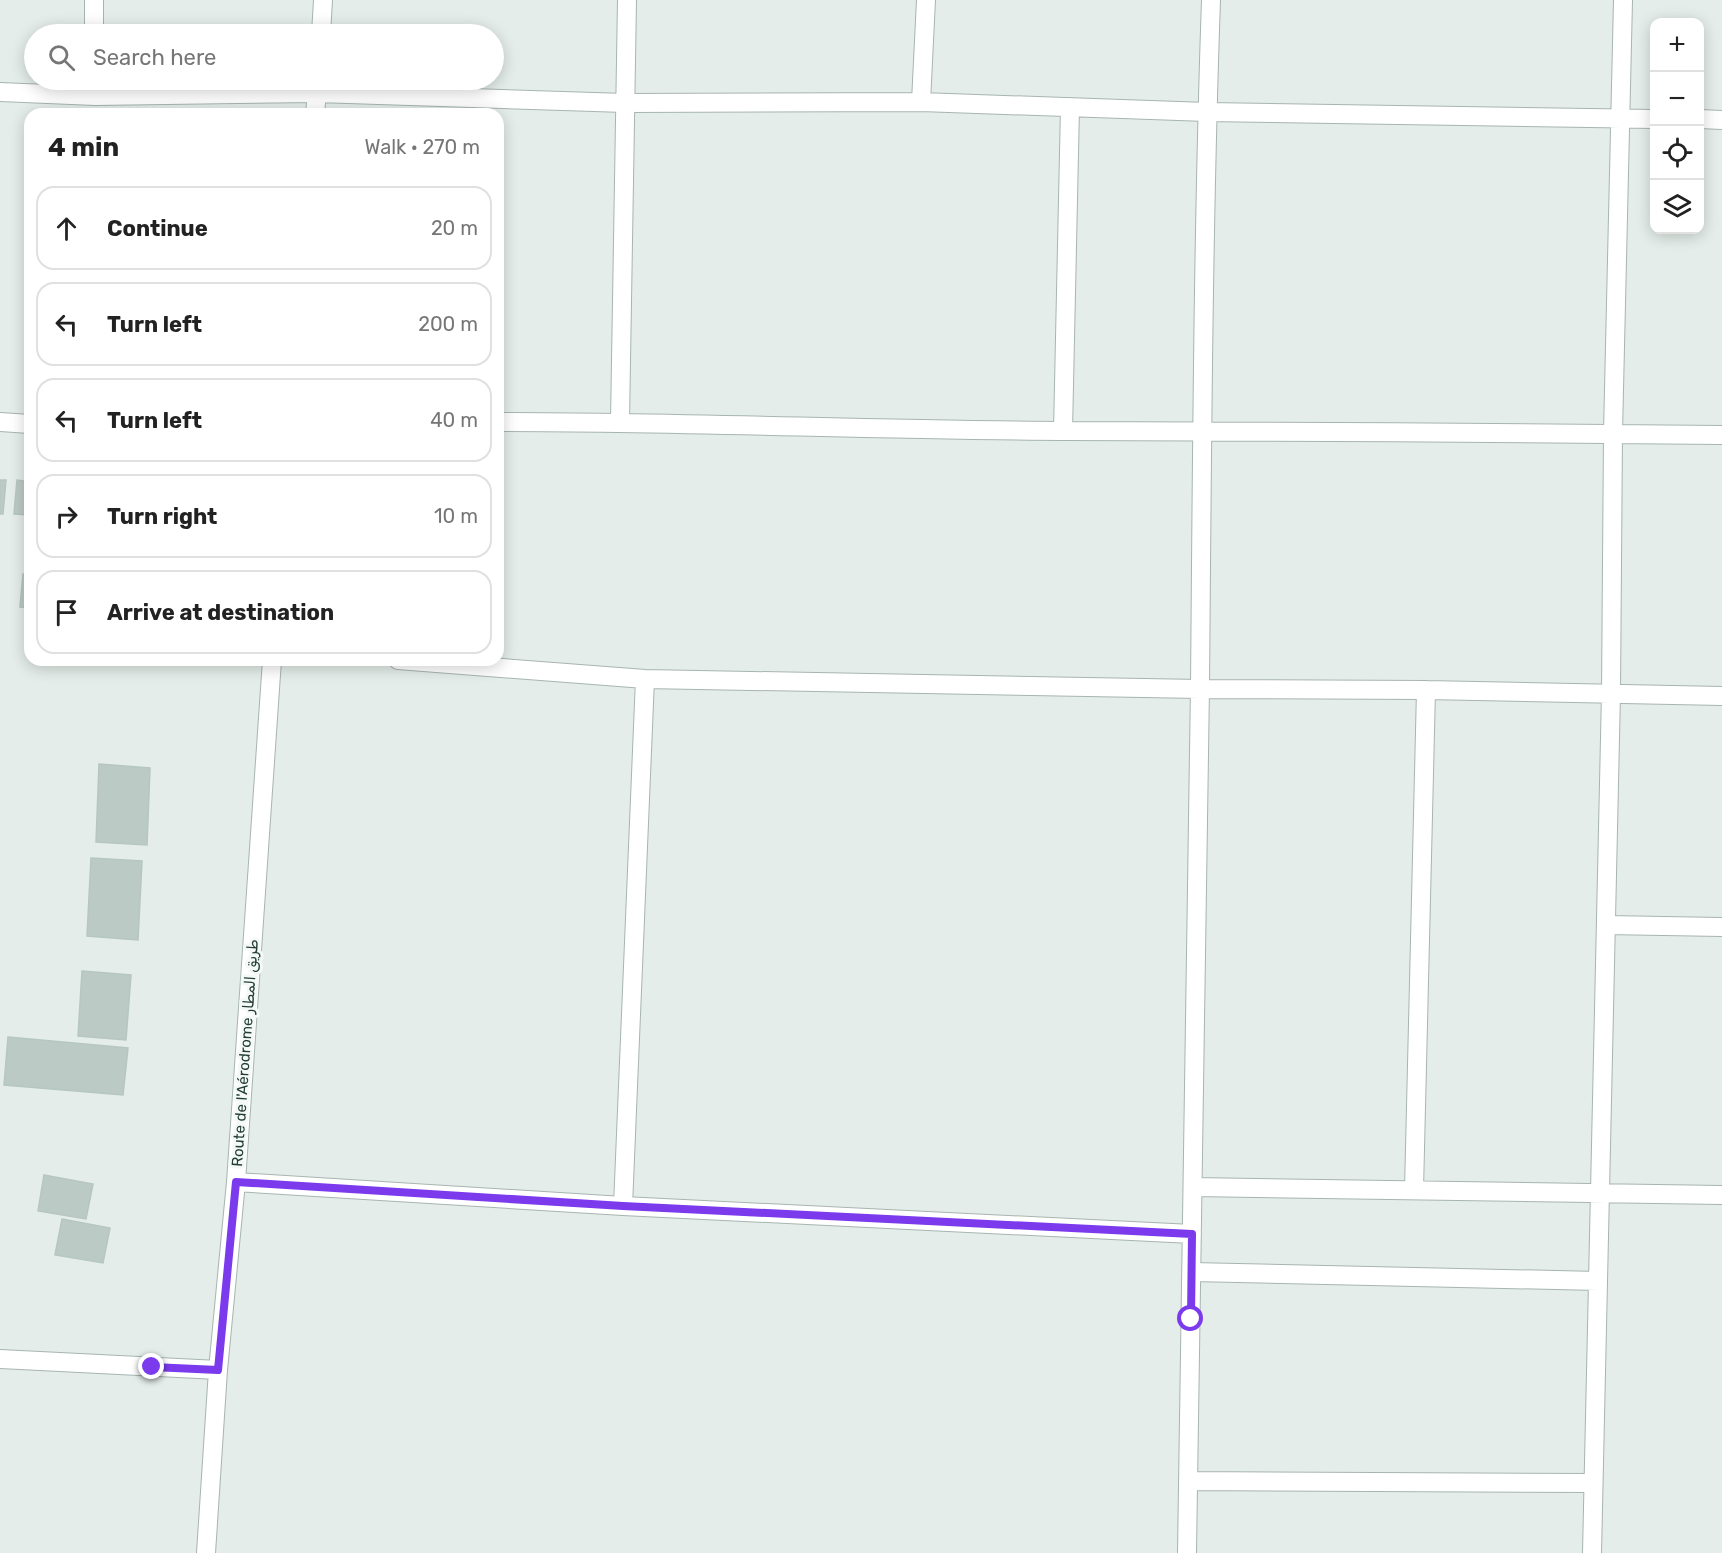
<!DOCTYPE html>
<meta charset="utf-8">
<style>
:root{--surface:#fff;--page:#f2f2f2;--text:#222;--muted:#767676;--line:#e0e0e0}
body{margin:0;font-family:Rubik,Cairo,sans-serif;background:var(--page);color:var(--text)}
.controls{position:absolute;right:18px;top:18px;display:grid;overflow:hidden;border-radius:12px;box-shadow:0 3px 15px #0003}
.controls button{width:54px;height:54px;display:grid;place-items:center;padding:0;border:0;border-bottom:2px solid var(--line);background:var(--surface);color:var(--text);font:30px sans-serif}
.stop{position:absolute;width:18px;height:18px;margin:-14px;border:4px solid #7c3aed;border-radius:50%;background:#fff}
.stop.end{background:#7c3aed;border-color:#fff;box-shadow:0 2px 6px #0008}
.list{margin:0;padding:0;list-style:none}
h2{display:flex;justify-content:space-between;align-items:center;height:78px;margin:0;padding:0 24px;font-size:26px}
h2 small{font-size:20px;font-weight:400;color:var(--muted)}
.list li{display:grid;grid-template-columns:39px 1fr auto;gap:18px;align-items:center;box-sizing:border-box;height:84px;margin:0 12px 12px;padding:0 12px;border:2px solid var(--line);border-radius:18px}
.list b{display:block;font-size:22px;white-space:nowrap}
.list em{font-size:20px;font-style:normal;color:var(--muted)}
.icon{flex:none;width:33px;height:33px;fill:none;stroke:currentColor;stroke-width:2;stroke-linecap:round;stroke-linejoin:round}
.map{position:relative;flex:none;width:1722px;height:1553px;overflow:hidden}
.search{position:absolute;background:var(--surface);box-shadow:0 3px 15px #0003;left:24px;top:24px;width:480px;height:66px;display:flex;align-items:center;gap:15px;box-sizing:border-box;padding:0 21px;border-radius:33px;color:var(--muted);font-size:22px}
.panel{position:absolute;background:var(--surface);box-shadow:0 3px 15px #0003;left:24px;top:108px;width:480px;height:558px;border-radius:18px}
.map>svg:first-child{display:block}
.building{fill:#bccac5;stroke:#b6c6c0;stroke-width:1.5}
.lines{fill:none;stroke-linecap:round;stroke-linejoin:round}
.minor-casing{stroke:#a7b5b0;stroke-width:20}
.minor{stroke:#fff;stroke-width:18}
.route{stroke:#7c3aed;stroke-width:8}
.labels{text-anchor:middle;dominant-baseline:central;stroke-width:6;stroke-linejoin:round;paint-order:stroke}
.street-label{font-size:15px;fill:#243e37;stroke:#f4f9f7}
</style>
<div class="map">
<svg width="1722" height="1553" viewBox="0 0 1722 1553">
<rect width="100%" height="100%" fill="#e4ede9"/>
<!-- building -->
<path class="building" d="M0 480H6L3 514H0Z
M17 480 30 482V515L14 514Z
M23 574H30V608L20 607Z
M99 764 150 768 147 845 96 842Z
M91 858 142 861 138 940 87 936Z
M82 971 131 975 126 1040 78 1036Z
M8 1037 128 1048 123 1095 4 1085Z
M44 1175 93 1184 86 1219 38 1211Z
M62 1219 110 1228 103 1263 55 1255Z"/>
<g class="lines">
<defs>
<path id="minor" d="M94 0V34
M321 34 323 0
M0 92 95 96 317 93 625 103 921 102 1207 112 1654 119
M921 102 926 0
M315 114 318 80
M1700 119 1722 120
M0 422 30 424
M498 422C687 422 875 430 1064 431 1283 432 1503 432 1722 435
M620 422 627 0
M1063 431 1070 107
M398 660 645 679 1200 689 1426 690 1722 696
M1606 925 1722 927
M236 1182 623 1206 1192 1234
M1193 1187 1722 1195
M1414 1190 1426 690
M623 1206 645 679
M1192 1272 1598 1281
M0 1359 218 1370
M1188 1481 1593 1483
M206 1553 218 1370 236 1182 272 660
M1187 1553C1192 1264 1197 975 1200 687 1202 458 1203 229 1211 0
M1592 1553 1611 693 1613 433 1623 0"/>
</defs>
<!-- minor casing -->
<use href="#minor" class="minor-casing"/>
<!-- minor -->
<use href="#minor" class="minor"/>
</g>
<g class="lines">
<!-- route -->
<path class="route" d="M152 1367 218 1370 236 1182 623 1206 1192 1234 1191 1319"/>
</g>
<g class="labels">
<!-- street labels -->
<g class="street-label">
<text transform="translate(245 1053) rotate(-86)">Route de l'Aérodrome طريق المطار</text>
</g>
</g>
</svg>
<div class="controls">
<button>+</button>
<button>−</button>
<button><svg class="icon" aria-label="locate" viewBox="0 0 24 24"><circle cx="12" cy="12" r="6"/><path d="M12 2v4M12 18v4M2 12h4M18 12h4"/></svg></button>
<button><svg class="icon" aria-label="layers" viewBox="0 0 24 24"><path d="M12 4l9 5-9 5-9-5zM3 14l9 5 9-5"/></svg></button>
</div>
<div class="stop" style="left:1191px;top:1319px"></div>
<div class="stop end" style="left:152px;top:1367px"></div>
<div class="search"><svg class="icon" aria-label="search" viewBox="0 0 24 24"><circle cx="10" cy="10" r="6"/><path d="M15 15l6 6"/></svg>Search here</div>
<section class="panel">
<h2>4 min<small>Walk · 270 m</small></h2>
<ul class="list">
<li><svg class="icon" aria-label="ahead" viewBox="0 0 24 24"><path d="M12 20V5M6 11l6-6 6 6"/></svg><div><b>Continue</b></div><em>20 m</em></li>
<li><svg class="icon" aria-label="left" viewBox="0 0 24 24"><path d="M17 20v-9H6M10 6l-5 5 5 5"/></svg><div><b>Turn left</b></div><em>200 m</em></li>
<li><svg class="icon" aria-label="left" viewBox="0 0 24 24"><path d="M17 20v-9H6M10 6l-5 5 5 5"/></svg><div><b>Turn left</b></div><em>40 m</em></li>
<li><svg class="icon" aria-label="right" viewBox="0 0 24 24"><path d="M7 20v-9h11M14 6l5 5-5 5"/></svg><div><b>Turn right</b></div><em>10 m</em></li>
<li><svg class="icon" aria-label="arrive" viewBox="0 0 24 24"><path d="M6 21V4h12l-3 4 3 4H6"/></svg><div><b>Arrive at destination</b></div></li>
</ul>
</section>
</div>
